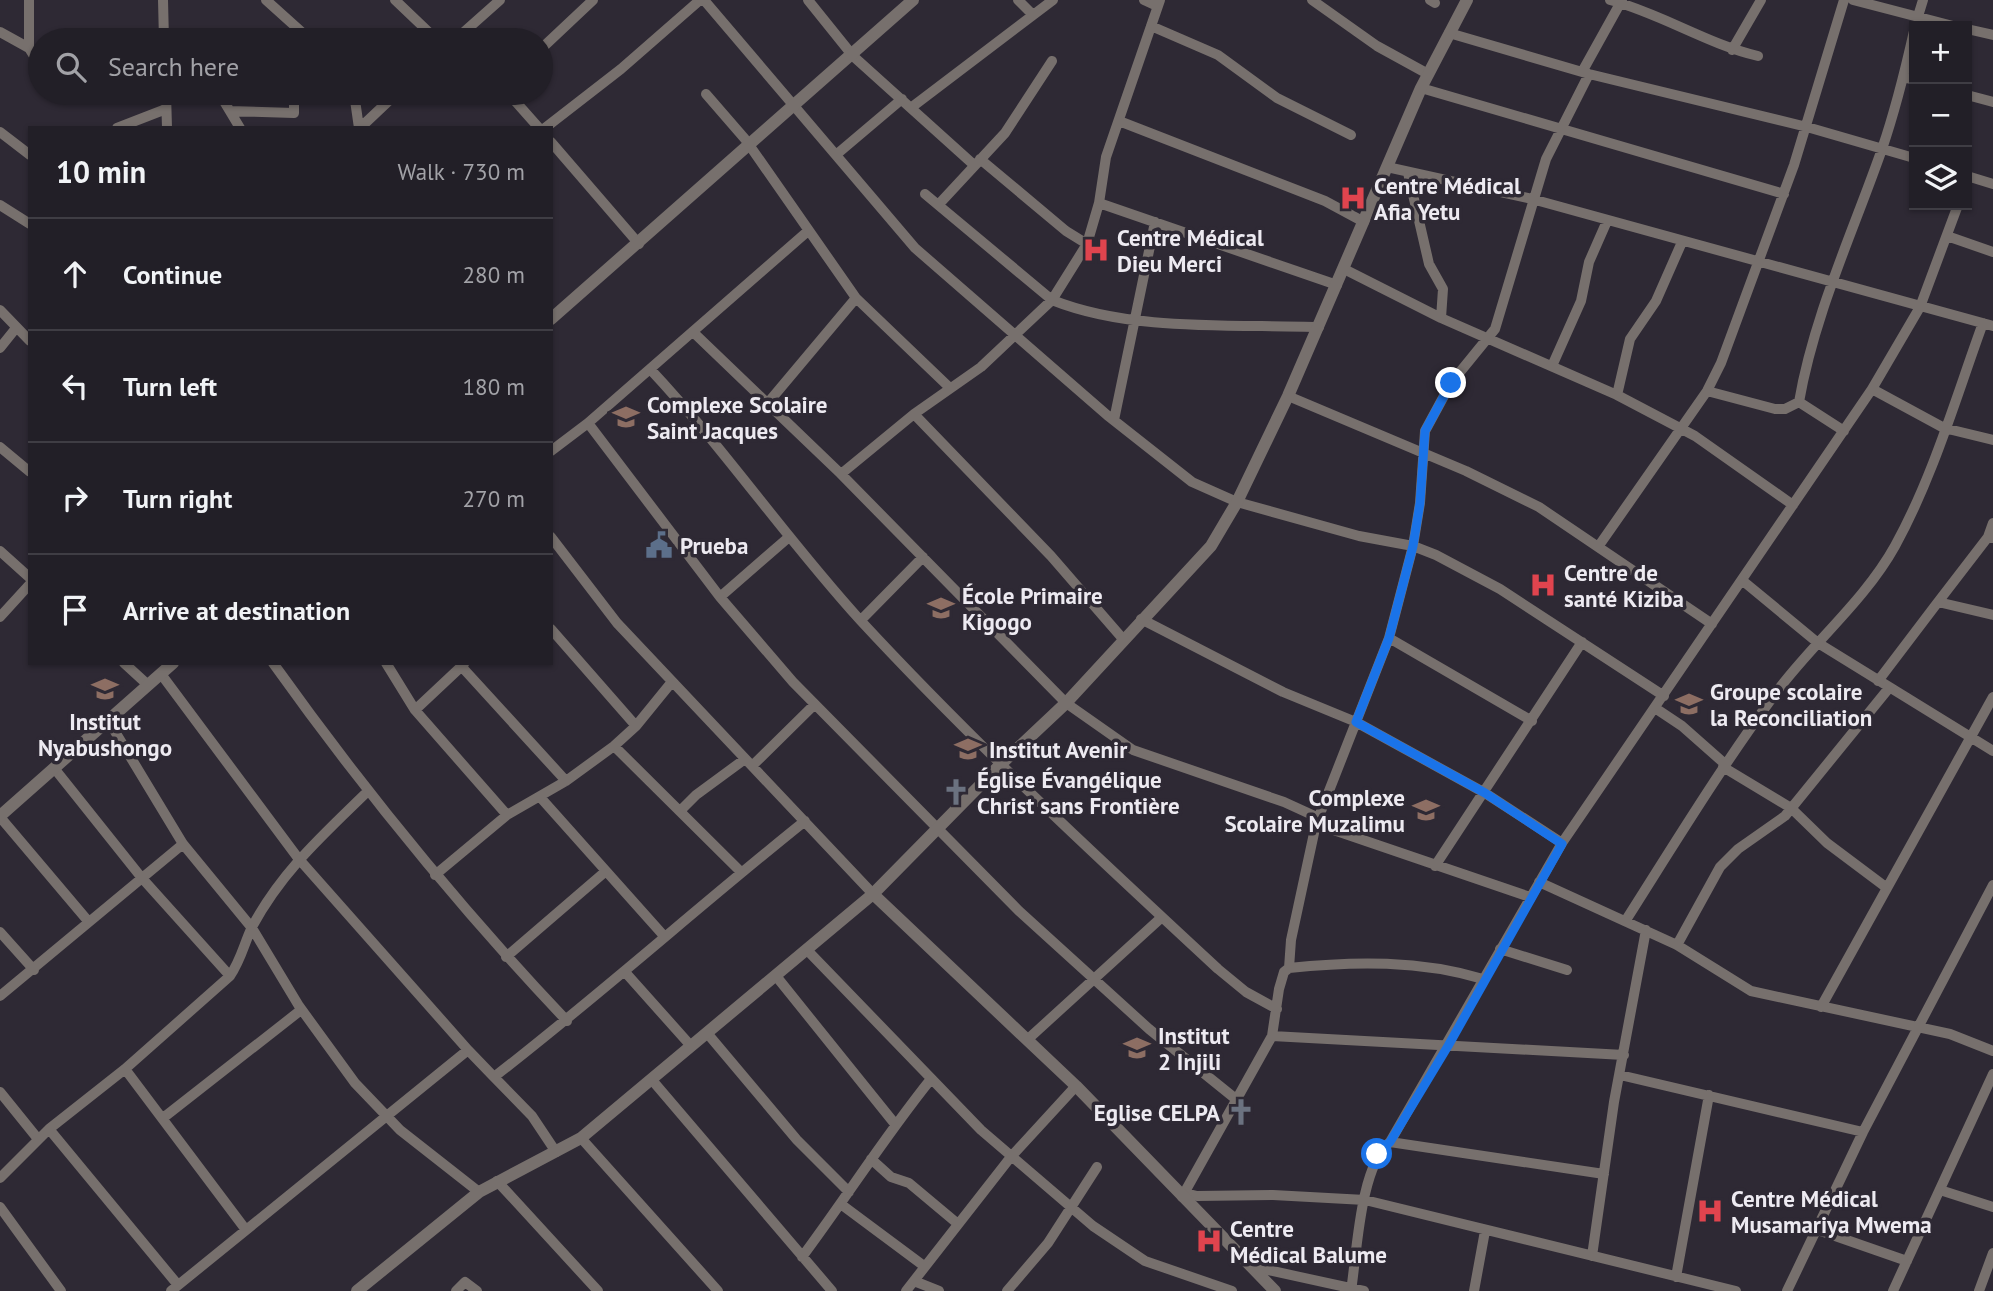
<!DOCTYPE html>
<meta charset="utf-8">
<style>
:root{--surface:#221f27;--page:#2e2c33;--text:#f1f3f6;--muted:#a2a2a7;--line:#3f3d44}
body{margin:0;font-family:"PT Sans",sans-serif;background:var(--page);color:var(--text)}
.controls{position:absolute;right:21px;top:21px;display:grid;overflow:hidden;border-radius:0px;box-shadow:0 2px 5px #0004}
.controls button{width:63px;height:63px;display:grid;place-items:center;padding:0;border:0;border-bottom:2px solid var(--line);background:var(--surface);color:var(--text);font:35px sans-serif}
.stop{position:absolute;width:21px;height:21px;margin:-16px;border:5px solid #1a73e8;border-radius:50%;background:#fff}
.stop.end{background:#1a73e8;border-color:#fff;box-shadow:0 2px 7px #0008}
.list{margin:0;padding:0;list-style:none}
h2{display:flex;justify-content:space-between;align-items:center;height:91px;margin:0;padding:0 28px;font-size:30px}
h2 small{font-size:23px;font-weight:400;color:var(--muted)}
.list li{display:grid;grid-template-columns:46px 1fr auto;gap:21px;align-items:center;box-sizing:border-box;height:112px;padding:0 28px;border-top:2px solid var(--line)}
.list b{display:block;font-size:26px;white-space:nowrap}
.list em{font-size:23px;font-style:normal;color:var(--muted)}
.icon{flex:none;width:38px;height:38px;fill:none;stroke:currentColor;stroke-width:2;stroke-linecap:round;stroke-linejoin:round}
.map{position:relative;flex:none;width:1993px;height:1291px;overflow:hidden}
.search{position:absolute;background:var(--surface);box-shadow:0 2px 5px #0004;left:28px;top:28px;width:525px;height:77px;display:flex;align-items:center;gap:18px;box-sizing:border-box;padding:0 24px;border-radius:38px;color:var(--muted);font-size:26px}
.panel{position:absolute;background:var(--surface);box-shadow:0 2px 5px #0004;left:28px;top:126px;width:525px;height:539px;border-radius:0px}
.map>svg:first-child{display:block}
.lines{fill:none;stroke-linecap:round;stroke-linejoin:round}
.minor{stroke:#77706d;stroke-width:10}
.tertiary{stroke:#77706d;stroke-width:12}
.route{stroke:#1a73e8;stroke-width:9}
.labels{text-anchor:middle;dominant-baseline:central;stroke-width:7;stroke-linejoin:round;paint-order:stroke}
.poi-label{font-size:23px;font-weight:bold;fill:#edeaf1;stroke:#2e2934;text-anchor:start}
</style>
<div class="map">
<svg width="1993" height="1291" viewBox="0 0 1993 1291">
<rect width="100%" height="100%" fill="#2e2934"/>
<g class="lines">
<!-- minor -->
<path class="minor" d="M29 0V48
M163 0 164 40
M266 0 306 36
M395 0 437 40
M704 0 915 248 1107 415 1192 482 1237 502 1359 536 1413 546 1436 555 1500 589 1664 696
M808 0 853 56 974 165
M1018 0 1033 15
M1144 0 1157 6
M1312 0 1377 46 1428 74
M1430 0 1435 3
M1610 0C1662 14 1707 44 1758 56
M1853 0 1953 26
M1151 26 1218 55 1277 98 1351 135
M1915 26 1923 0
M1967 29 1993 35
M0 32 29 48 40 66
M1449 33 1589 74 1807 127 1914 158
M170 40 341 35 346 40
M455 40 500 0
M541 49 593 0
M1732 50 1761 0
M1582 72 1622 0
M1903 77 1914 80
M1421 88 1784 194
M166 93 167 128
M219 93 240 128
M354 93 359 128
M508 93 539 128
M706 94 745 139 856 298 950 388
M1967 95 1993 102
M912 107 1053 0
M230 111 294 113V93
M1119 121 1325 201 1364 222
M117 128 166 109
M360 128 397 93
M545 128 621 69 700 0
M0 132 30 155
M551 142 639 244
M837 154 902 99
M980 159 1066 231 1087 244
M1387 167 1532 199 1993 326
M1408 173 1429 264 1443 289 1441 318
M1967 176 1993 184
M925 194 1052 300C1132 332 1234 324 1319 327
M940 203 1005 133 1052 61
M1099 203 1337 285
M0 205 30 224
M1947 236 1993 252
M1344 269 1441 318 1617 395 1695 436 1793 505
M0 310 30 341
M693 332 841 474 1066 703 1133 750 1284 802 1319 818
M0 348 16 328
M1552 366 1581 301 1589 262 1607 221
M650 369C725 449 787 540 861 621 974 743 1096 856 1218 969L1246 992 1277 1009
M1872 389 1944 428 1993 440
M1707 391 1775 409H1785L1799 402
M1617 395 1630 339 1656 301 1682 242
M1288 396 1466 471 1539 507 1712 624
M767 404 856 298
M914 414 1051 556 1123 639
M1114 420 1155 222
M588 423 720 597 793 682 1019 911 1149 1029 1237 1100
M1844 431 1799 402C1814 315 1853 232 1882 149 1895 111 1905 71 1914 31
M0 447 30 472
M551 451 588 423 808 231
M841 474 914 414 981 367 1052 300 1087 244 1099 203 1106 157 1160 0
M1993 523 1988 537 1993 538
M551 537 617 623 873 894
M1598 547 1707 391 1721 363 1794 165 1844 0
M0 551 30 578
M1743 581 1818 643 1993 751
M720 597 789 537
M1938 602 1988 537
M0 617 30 584
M1141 619 1283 692 1356 722 1485 793 1562 843
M861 620 923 557
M551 629 636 726
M1389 638 1532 721
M124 663 148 685
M273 663C363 789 460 908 567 1021
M386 663 415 710 507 815
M461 666 566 781
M161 674 298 858 468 1050
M1878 681 1938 602 1993 615
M1655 708 1682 726 1725 764
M415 710 464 664
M108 720 183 844 252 928 299 1006 355 1083 400 1130 479 1192
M614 746 741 872
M752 766 814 705
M1723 767 1791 808 1827 843 1887 888
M54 768 141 877 230 976
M540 797 664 936
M680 811 696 795 745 759
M0 817 88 921
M1316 824 1530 897
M1435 866 1582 642
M435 875 507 815 566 781 614 746 636 726 671 683
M1539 882 1677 945 1751 991 1950 1034 1993 1051
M1626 920C1675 843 1723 764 1778 690 1815 641 1865 600 1895 546 1933 477 1956 397 1983 323
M0 932 34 970
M1677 945 1720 867 1738 849 1785 816 1889 688
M1500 949 1567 970
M808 951 981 1130 1093 1226 1145 1261 1232 1291
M506 957 606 871
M1289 968C1354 961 1420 960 1483 979
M625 972 691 1046
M776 976 895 1124
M0 996 183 844
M1821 1007 1993 697
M707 1033 797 1140 849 1192
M1272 1036 1624 1055
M1027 1040 1162 917
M125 1069 246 1230
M1620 1075 1863 1132
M494 1077 532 1116 556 1152
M652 1080 832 1291
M0 1092 38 1139
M163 1118 301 1010
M49 1129 178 1285
M581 1138 718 1291
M1390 1142 1604 1174
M871 1159 891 1177 909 1183 958 1224
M0 1178 49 1129 125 1069 230 976C241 960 244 944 252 927 282 871 323 835 367 792
M497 1181 598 1291
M1940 1190 1993 1207
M1185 1193 1197 1196 1273 1195 1365 1200 1736 1291
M1182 1197 1272 1036 1279 989 1284 972 1289 968 1291 940 1316 824 1389 638 1413 546 1420 503 1425 431 1451 383 1495 329 1546 159 1589 74
M842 1205 924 1266
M0 1207 61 1291
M1815 1229 1907 1261
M1592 1256 1614 1102 1646 930
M802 1257C846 1198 885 1136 931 1079
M1254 1267 1364 1291
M1676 1277 1709 1095
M914 1281 939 1291
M171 1291 468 1050 494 1077C600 995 700 905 805 821
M456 1291 465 1282 477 1291
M906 1291 1010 1158 1076 1086
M1007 1291 1048 1243 1097 1167
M1351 1291C1357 1253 1360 1166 1390 1142L1562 843 1872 389 1920 307 1958 205
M1474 1291 1485 1231
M1787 1291 1863 1132 1993 885
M1893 1291 1993 1074
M1979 1291 1993 1253"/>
<!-- tertiary -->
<path class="tertiary" d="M551 319 913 0
M0 816 173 663
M873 894 1076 1086 1275 1291
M357 1291 479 1192 581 1138 873 894 1001 764 1066 703 1211 546 1237 502 1288 396 1421 88 1467 0"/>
</g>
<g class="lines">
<!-- route -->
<path class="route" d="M1377 1154 1390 1142 1448 1046 1562 844 1485 793 1356 722 1389 638 1413 546 1420 503 1425 431 1451 383"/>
</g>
<!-- icons -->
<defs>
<symbol id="hospital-bare" viewBox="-9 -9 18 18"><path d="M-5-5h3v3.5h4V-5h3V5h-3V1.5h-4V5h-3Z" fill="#e0444e" stroke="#2e2934" stroke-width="2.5" paint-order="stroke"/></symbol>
<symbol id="school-bare" viewBox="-9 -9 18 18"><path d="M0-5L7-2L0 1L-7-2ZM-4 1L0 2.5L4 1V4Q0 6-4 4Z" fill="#8d6e63" stroke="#2e2934" stroke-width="2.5" paint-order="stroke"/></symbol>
<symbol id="civic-bare" viewBox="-9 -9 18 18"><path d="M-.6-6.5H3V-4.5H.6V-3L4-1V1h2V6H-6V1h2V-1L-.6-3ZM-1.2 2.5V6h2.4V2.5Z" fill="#5c6f8a" stroke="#2e2934" stroke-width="2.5" paint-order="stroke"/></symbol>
<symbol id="church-bare" viewBox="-9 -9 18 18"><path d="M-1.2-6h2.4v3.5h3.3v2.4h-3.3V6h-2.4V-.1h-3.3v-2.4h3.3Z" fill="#6b7280" stroke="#2e2934" stroke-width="2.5" paint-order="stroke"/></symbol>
</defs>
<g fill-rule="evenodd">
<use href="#hospital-bare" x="1334" y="179" width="38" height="38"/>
<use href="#hospital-bare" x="1077" y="231" width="38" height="38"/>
<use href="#school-bare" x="607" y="398" width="38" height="38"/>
<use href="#civic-bare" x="640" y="526" width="38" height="38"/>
<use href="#hospital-bare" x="1524" y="566" width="38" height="38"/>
<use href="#school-bare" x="922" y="589" width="38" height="38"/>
<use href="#school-bare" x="86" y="670" width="38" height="38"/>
<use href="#school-bare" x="1670" y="685" width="38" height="38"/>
<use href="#school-bare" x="949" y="730" width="38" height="38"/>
<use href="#church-bare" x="937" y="773" width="38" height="38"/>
<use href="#school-bare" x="1407" y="791" width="38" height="38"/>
<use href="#school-bare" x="1118" y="1029" width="38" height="38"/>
<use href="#church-bare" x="1222" y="1093" width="38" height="38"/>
<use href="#hospital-bare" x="1691" y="1192" width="38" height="38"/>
<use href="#hospital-bare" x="1190" y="1222" width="38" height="38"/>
</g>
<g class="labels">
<!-- poi labels -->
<g class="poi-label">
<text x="1374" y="185">Centre Médical<tspan x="1374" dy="26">Afia Yetu</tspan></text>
<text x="1117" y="237">Centre Médical<tspan x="1117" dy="26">Dieu Merci</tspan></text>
<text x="647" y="404">Complexe Scolaire<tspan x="647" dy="26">Saint Jacques</tspan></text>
<text x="680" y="545">Prueba</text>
<text x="1564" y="572">Centre de<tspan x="1564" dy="26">santé Kiziba</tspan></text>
<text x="962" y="595">École Primaire<tspan x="962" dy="26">Kigogo</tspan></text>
<text x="1710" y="691">Groupe scolaire<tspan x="1710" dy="26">la Reconciliation</tspan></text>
<text x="105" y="721" text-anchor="middle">Institut<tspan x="105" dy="26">Nyabushongo</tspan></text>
<text x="989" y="749">Institut Avenir</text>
<text x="977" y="779">Église Évangélique<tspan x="977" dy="26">Christ sans Frontière</tspan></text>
<text x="1405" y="797" text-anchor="end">Complexe<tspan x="1405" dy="26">Scolaire Muzalimu</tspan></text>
<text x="1158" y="1035">Institut<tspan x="1158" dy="26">2 Injili</tspan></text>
<text x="1220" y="1112" text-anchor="end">Eglise CELPA</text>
<text x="1731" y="1198">Centre Médical<tspan x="1731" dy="26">Musamariya Mwema</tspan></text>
<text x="1230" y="1228">Centre<tspan x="1230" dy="26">Médical Balume</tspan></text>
</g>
</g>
</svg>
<div class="controls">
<button>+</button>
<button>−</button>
<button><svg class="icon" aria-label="layers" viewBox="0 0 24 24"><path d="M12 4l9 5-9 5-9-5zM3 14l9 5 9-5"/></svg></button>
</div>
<div class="stop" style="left:1377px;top:1154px"></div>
<div class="stop end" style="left:1451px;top:383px"></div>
<div class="search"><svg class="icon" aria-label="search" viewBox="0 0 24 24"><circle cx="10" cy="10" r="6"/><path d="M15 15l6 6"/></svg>Search here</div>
<section class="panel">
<h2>10 min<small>Walk · 730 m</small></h2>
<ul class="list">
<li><svg class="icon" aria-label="ahead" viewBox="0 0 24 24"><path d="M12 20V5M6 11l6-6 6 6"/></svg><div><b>Continue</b></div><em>280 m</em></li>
<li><svg class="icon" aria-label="left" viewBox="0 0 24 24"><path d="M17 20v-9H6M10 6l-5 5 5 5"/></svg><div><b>Turn left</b></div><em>180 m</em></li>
<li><svg class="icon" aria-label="right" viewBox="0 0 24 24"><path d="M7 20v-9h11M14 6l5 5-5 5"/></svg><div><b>Turn right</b></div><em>270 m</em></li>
<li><svg class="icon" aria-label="arrive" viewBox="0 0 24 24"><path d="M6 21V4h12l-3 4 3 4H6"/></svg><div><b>Arrive at destination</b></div></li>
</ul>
</section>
</div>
